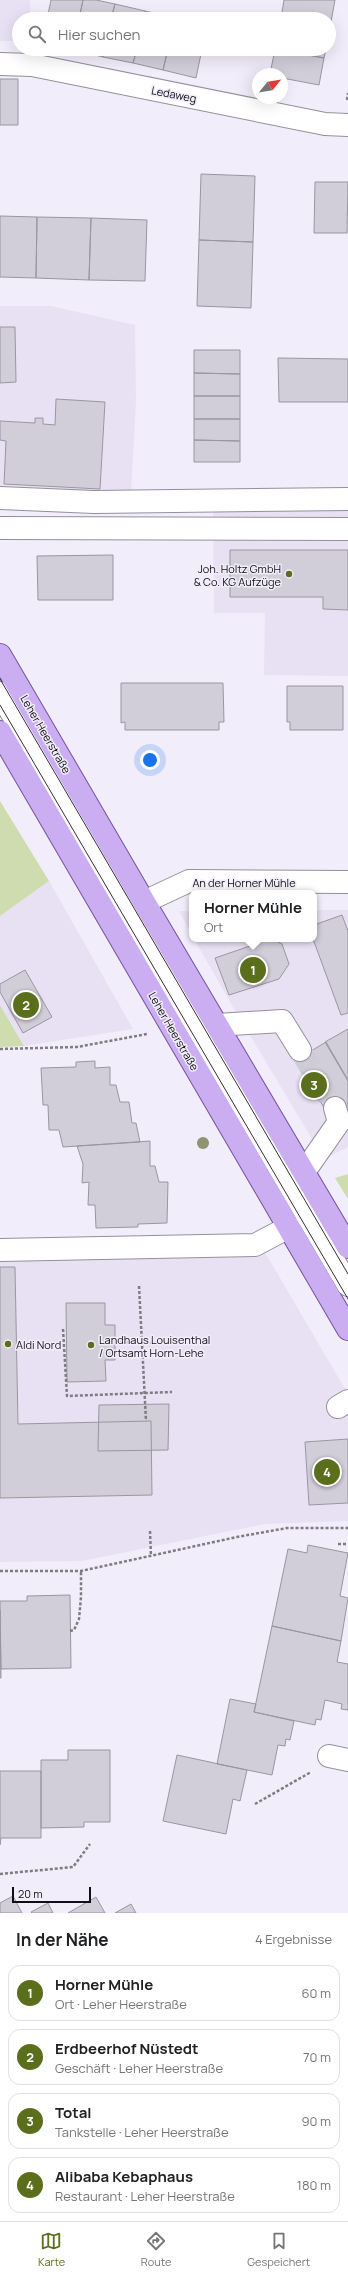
<!DOCTYPE html>
<html lang="de">
<meta charset="utf-8">
<style>
:root{--surface:#fff;--page:#f6f6f6;--text:#202124;--muted:#757577;--line:#e0e0e0;--accent:#5b6e1c}
body{margin:0;font-family:Manrope,sans-serif;background:var(--page);color:var(--text)}
.compass{position:absolute;left:252px;top:68px;width:36px;height:36px;border-radius:50%;background:var(--surface);box-shadow:0 4px 16px #0002;rotate:60deg}
.scale{position:absolute;left:12px;bottom:10px;width:79px;box-sizing:border-box;padding-left:4px;border:2px solid #100f13;border-top:0;font-size:11px;line-height:14px;white-space:nowrap;color:#100f13;-webkit-text-stroke:3px #f2edfa;paint-order:stroke}
.you{position:absolute;left:150px;top:760px;width:14px;height:14px;margin:-10px;border:3px solid #fff;border-radius:50%;background:#1a73e8;box-shadow:0 0 0 6px #1a73e833}
.badge{display:grid;place-items:center;width:26px;height:26px;border-radius:50%;background:var(--accent);color:#fff;font-size:13px;font-weight:700}
.pin{position:absolute;translate:-50% -50%;border:2px solid #fff;box-shadow:0 1px 4px #0006}
.popup{position:absolute;left:189px;top:890px;width:128px;height:52px;box-sizing:border-box;display:grid;place-content:center;border-radius:8px;background:var(--surface);filter:drop-shadow(0 1px 3px #0005);font-size:13px;white-space:nowrap;color:var(--muted)}
.popup b{font-size:15px;color:var(--text)}
.popup::after{content:'';position:absolute;left:50%;top:100%;margin-left:-8px;border:8px solid transparent;border-top-color:var(--surface)}
.list{margin:0;padding:0;list-style:none}
h2{display:flex;justify-content:space-between;align-items:center;height:52px;margin:0;padding:0 16px;font-size:17px}
h2 small{font-size:13px;font-weight:400;color:var(--muted)}
.list li{display:grid;grid-template-columns:26px 1fr auto;gap:12px;align-items:center;box-sizing:border-box;height:56px;margin:0 8px 8px;padding:0 8px;border:1px solid var(--line);border-radius:12px}
.list b{display:block;font-size:15px;white-space:nowrap}
.list p{margin:0;font-size:13px;white-space:nowrap;color:var(--muted)}
.list em{font-size:13px;font-style:normal;color:var(--muted)}
.icon{flex:none;width:22px;height:22px;fill:none;stroke:currentColor;stroke-width:2;stroke-linecap:round;stroke-linejoin:round}
.map{position:relative;flex:none;width:348px;height:1913px;overflow:hidden}
.search{position:absolute;background:var(--surface);box-shadow:0 4px 16px #0002;left:12px;right:12px;top:12px;height:44px;display:flex;align-items:center;gap:10px;box-sizing:border-box;padding:0 14px;border-radius:22px;color:var(--muted);font-size:15px}
.sheet{height:308px;background:var(--surface)}
nav{display:flex;justify-content:space-around;align-items:center;box-sizing:border-box;height:56px;border-top:1px solid var(--line);background:var(--surface);font-size:11px;color:var(--muted)}
nav a{display:grid;justify-items:center;gap:2px}
nav .on{color:var(--accent)}
.map>svg:first-child{display:block}
.built{fill:#e8e1f4}
.green{fill:#cedcaf}
.building{fill:#d1cdd9;stroke:#9a96a1}
.lines{fill:none;stroke-linecap:round;stroke-linejoin:round}
.minor-tunnel{stroke:#d0ccd7;stroke-width:22;stroke-dasharray:22 11;stroke-linecap:butt}
.minor-casing{stroke:#94909b;stroke-width:24}
.major-casing{stroke:#73539f;stroke-width:24}
.path{stroke:#7e7b83;stroke-width:2.5;stroke-dasharray:3 2;stroke-linecap:butt}
.minor{stroke:#fff;stroke-width:22}
.major{stroke:#cbadf2;stroke-width:22}
.tram{stroke:#323136;stroke-width:1}
.tree{fill:#8e9570}
.poi-dot{fill:#5b6e1c;stroke:#f2edfa;stroke-width:1.5}
.labels{text-anchor:middle;dominant-baseline:central;stroke-width:3;stroke-linejoin:round;paint-order:stroke}
.street-label{font-size:11px;fill:#100f13;stroke:#f2edfa}
.poi-label{font-size:11px;fill:#100f13;stroke:#f2edfa;text-anchor:start}
</style>
<div class="map">
<svg width="348" height="1913" viewBox="0 0 348 1913">
<rect width="100%" height="100%" fill="#f2edfa"/>
<!-- built -->
<path class="built" d="M0 0H30L31 19H19V41H0Z
M0 306H51L135 325 136 401 131 494 0 490Z
M213 511H348V676L264 675 265 613H214Z
M49 881 133 1029 24 1046 0 1005V916Z
M314 910H348V1147L324 1159 233 1007 194 939H314Z
M179 911H192V935Z
M266 1254 348 1394V1521L264 1524 82 1561 0 1562V1261Z"/>
<!-- green -->
<path class="green" d="M0 801 49 881 0 916Z
M0 1005 24 1046 0 1047Z
M348 1174V1199L335 1178Z"/>
<!-- building -->
<path class="building" d="M51 0H83L79 19H47Z
M83 0H96L115 4 111 19H79Z
M284 0H335L330 27 329 19 281 18Z
M115 4 145 11 143 19H111Z
M145 11 175 18V19H143Z
M72 49H105L103 57Z
M105 49H137L133 63 103 57Z
M137 49H168L163 70 133 63Z
M168 49H202L196 78 163 70Z
M275 49 324 58 319 85 282 78V74H270Z
M279 49H326L324 58Z
M0 79H18V125H0Z
M201 174 255 176 253 242 199 240Z
M315 182H348L347 233H314Z
M0 216 37 217 36 278 0 277Z
M37 217 91 218 89 280 36 278Z
M91 218 147 220 145 281 89 280Z
M199 240 253 242 251 308 197 306Z
M0 327H15L16 382 0 383Z
M194 350H240V374L194 373Z
M278 358 348 359V402H279Z
M194 373 240 374V396H194Z
M194 396H240V419H194Z
M56 399 105 402 100 489 4 484 6 441 0 440V421L35 423V418H43V424L55 425Z
M194 419H240V441L194 440Z
M194 440 240 441V462H194Z
M230 550H348V610L323 609V597H230Z
M113 555V600H38L37 556Z
M121 683H223L224 722H219V730H125V722L121 723Z
M287 686H343V730H290V722H287Z
M342 915 348 931V1013L341 1015 313 939 314 925Z
M260 939H273L282 944 289 964 279 979 229 995 215 958 250 946 251 942Z
M25 970 52 1017 23 1033 0 992V984Z
M348 1029V1081L325 1042Z
M326 1042 348 1080V1107L330 1118 296 1060Z
M95 1061V1068L110 1067V1085H116L120 1102H129L132 1123H136L140 1142 63 1147 59 1130H49L48 1105H43L41 1068 76 1067V1062Z
M150 1141V1166H155L159 1182H168L167 1223 138 1224V1227L96 1228 95 1205H88L89 1182 82 1183 83 1164 77 1146Z
M0 1267H15L18 1424 151 1421 152 1495 0 1498Z
M66 1303H105V1325H115V1360H105L106 1381 67 1382Z
M169 1404 168 1450 98 1451 99 1405Z
M348 1439V1503L309 1505 305 1442Z
M308 1545 348 1553 340 1596 348 1598 341 1641 272 1626 288 1549 307 1553Z
M70 1595 71 1668 1 1669 0 1601H27V1596Z
M0 1610 1 1678H0Z
M272 1626 341 1641 337 1662 348 1664V1710L341 1709 342 1704 325 1700 321 1720 316 1719 315 1725 254 1712Z
M230 1699 256 1704 254 1712 294 1721 290 1740 286 1739 285 1746 278 1745 272 1775 217 1764Z
M68 1750H110V1822H84V1827L41 1828V1760H68Z
M177 1755 247 1770 240 1801 233 1799 226 1834 163 1821Z
M0 1771H41V1838H1L0 1845Z
M13 1896 22 1913H0V1903Z
M96 1897 105 1913H68Z
M48 1903 53 1913H32L31 1912Z
M131 1904 136 1913H115Z"/>
<g class="lines">
<!-- minor-tunnel -->
<path class="minor-tunnel" d="M300 1050 335 1108"/>
<defs>
<path id="minor" d="M0 64 32 65 325 124 348 125
M0 498 94 502 348 499
M0 528 348 529
M0 693 348 1285
M144 902 189 881 348 882
M217 1025 282 1021 300 1050
M304 1172 339 1122 335 1108
M0 1250 255 1245 289 1227
M338 1407 348 1401
M329 1756 348 1760"/>
<path id="major" d="M0 655 144 902 348 1247
M0 732 348 1329"/>
</defs>
<!-- minor casing -->
<use href="#minor" class="minor-casing"/>
<!-- major casing -->
<use href="#major" class="major-casing"/>
<!-- path -->
<path class="path" d="M347 100 348 93
M0 1049 77 1047 147 1034
M139 1286 146 1421
M63 1329 67 1396 172 1392
M115 1342 164 1343
M150 1531 151 1556
M338 1544H348
M0 1571H81L237 1537 287 1528H348
M70 1631 74 1630 79 1619 81 1597V1571
M255 1804 311 1772
M0 1874 73 1867 90 1844"/>
<!-- minor -->
<use href="#minor" class="minor"/>
<!-- major -->
<use href="#major" class="major"/>
<!-- tram -->
<path class="tram" d="M0 679 348 1274
M0 705 348 1299"/>
</g>
<!-- trees -->
<circle class="tree" cx="203" cy="1143" r="6"/>
<!-- markers -->
<g class="poi-dot">
<circle cx="289" cy="574" r="4"/>
<circle cx="8" cy="1344" r="4"/>
<circle cx="91" cy="1345" r="4"/>
</g>
<g class="labels">
<!-- street labels -->
<g class="street-label">
<text transform="translate(174 94) rotate(11)">Ledaweg</text>
<text transform="translate(46 734) rotate(60)">Leher Heerstraße</text>
<text x="244" y="882">An der Horner Mühle</text>
<text transform="translate(174 1031) rotate(60)">Leher Heerstraße</text>
</g>
<!-- poi labels -->
<g class="poi-label">
<text x="281" y="568" text-anchor="end">Joh. Holtz GmbH<tspan x="281" dy="13">&amp; Co. KG Aufzüge</tspan></text>
<text x="99" y="1339">Landhaus Louisenthal<tspan x="99" dy="13">/ Ortsamt Horn-Lehe</tspan></text>
<text x="16" y="1344">Aldi Nord</text>
</g>
</g>
</svg>
<svg class="compass" viewBox="-18 -18 36 36"><path d="M0-13l5 13h-10z" fill="#e53935"/><path d="M0 13l5-13h-10z" fill="#757577"/></svg>
<div class="scale">20 m</div>
<div class="you"></div>
<div class="pin badge" style="left:253px;top:970px">1</div>
<div class="popup"><b>Horner Mühle</b>Ort</div>
<div class="pin badge" style="left:26px;top:1005px">2</div>
<div class="pin badge" style="left:314px;top:1085px">3</div>
<div class="pin badge" style="left:327px;top:1472px">4</div>
<div class="search"><svg class="icon" aria-label="search" viewBox="0 0 24 24"><circle cx="10" cy="10" r="6"/><path d="M15 15l6 6"/></svg>Hier suchen</div>
</div>
<section class="sheet">
<h2>In der Nähe<small>4 Ergebnisse</small></h2>
<ul class="list">
<li><span class="badge">1</span><div><b>Horner Mühle</b><p>Ort · Leher Heerstraße</p></div><em>60 m</em></li>
<li><span class="badge">2</span><div><b>Erdbeerhof Nüstedt</b><p>Geschäft · Leher Heerstraße</p></div><em>70 m</em></li>
<li><span class="badge">3</span><div><b>Total</b><p>Tankstelle · Leher Heerstraße</p></div><em>90 m</em></li>
<li><span class="badge">4</span><div><b>Alibaba Kebaphaus</b><p>Restaurant · Leher Heerstraße</p></div><em>180 m</em></li>
</ul>
</section>
<nav>
<a class="on"><svg class="icon" aria-label="map" viewBox="0 0 24 24"><path d="M3 6l6-2 6 2 6-2v14l-6 2-6-2-6 2zM9 4v14M15 6v14"/></svg>Karte</a>
<a><svg class="icon" aria-label="directions" viewBox="0 0 24 24"><path d="M12 3l9 9-9 9-9-9zM9 14v-3h6M13 9l2 2-2 2"/></svg>Route</a>
<a><svg class="icon" aria-label="saved" viewBox="0 0 24 24"><path d="M7 4h10v16l-5-4-5 4z"/></svg>Gespeichert</a>
</nav>
